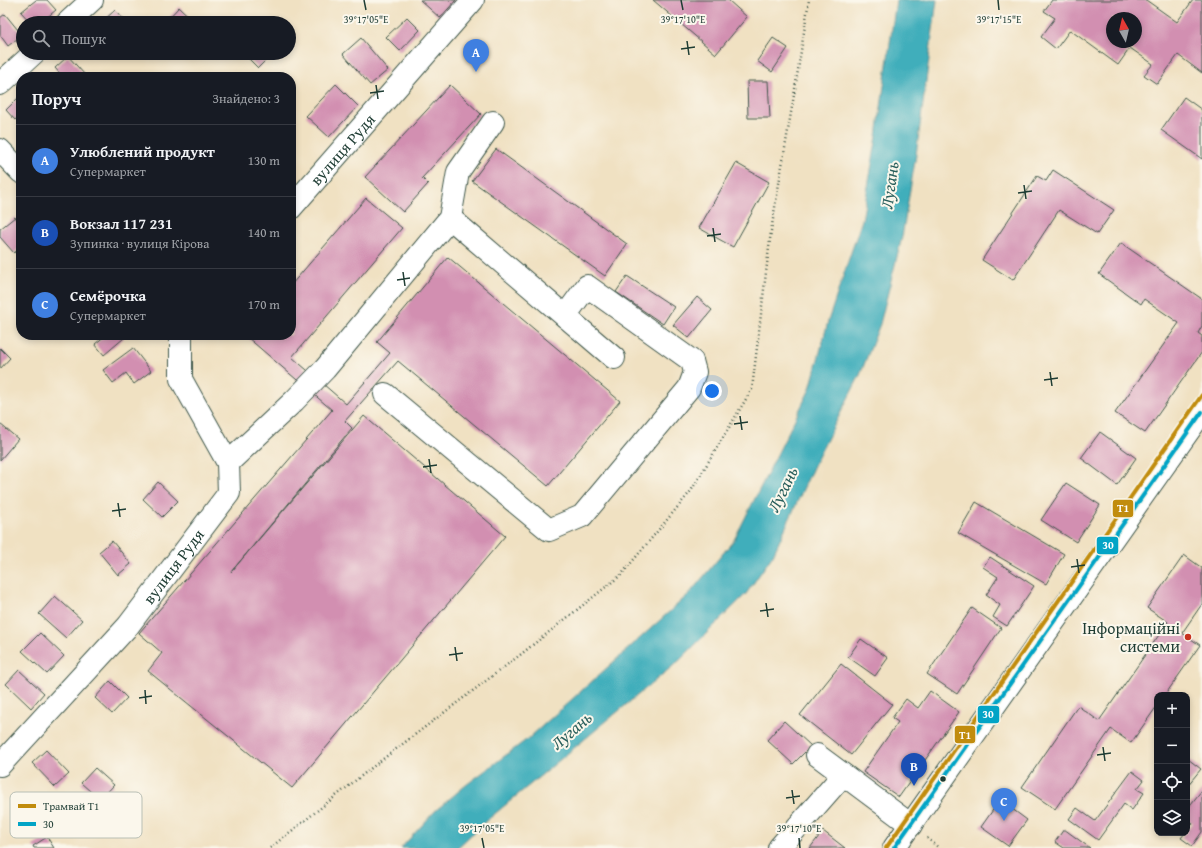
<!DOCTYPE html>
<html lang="uk">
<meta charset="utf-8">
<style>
:root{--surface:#171b24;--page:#242831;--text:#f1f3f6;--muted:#9ea1a6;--line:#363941;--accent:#0b8043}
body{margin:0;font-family:"Gentium Book Plus",serif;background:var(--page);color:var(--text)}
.controls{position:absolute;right:12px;bottom:12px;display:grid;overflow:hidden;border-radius:8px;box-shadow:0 2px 6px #0003}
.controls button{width:36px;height:36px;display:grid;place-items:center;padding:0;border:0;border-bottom:1px solid var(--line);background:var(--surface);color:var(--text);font:20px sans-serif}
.compass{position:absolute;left:1106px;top:12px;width:36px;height:36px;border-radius:50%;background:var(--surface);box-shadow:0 2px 6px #0003;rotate:352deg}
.you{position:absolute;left:712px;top:391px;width:14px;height:14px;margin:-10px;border:3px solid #fff;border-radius:50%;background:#1a73e8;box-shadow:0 0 0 6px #1a73e833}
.badge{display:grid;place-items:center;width:26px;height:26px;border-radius:50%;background:var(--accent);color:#fff;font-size:13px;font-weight:700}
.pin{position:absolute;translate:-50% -33px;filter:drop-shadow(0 1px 2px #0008)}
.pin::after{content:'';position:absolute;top:21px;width:14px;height:12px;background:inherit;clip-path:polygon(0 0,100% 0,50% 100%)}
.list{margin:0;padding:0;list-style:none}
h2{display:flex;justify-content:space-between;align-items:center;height:52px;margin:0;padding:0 16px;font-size:17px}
h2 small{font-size:13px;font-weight:400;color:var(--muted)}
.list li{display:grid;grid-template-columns:26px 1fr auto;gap:12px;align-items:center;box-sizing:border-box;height:72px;padding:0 16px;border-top:1px solid var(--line)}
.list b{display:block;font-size:15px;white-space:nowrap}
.list p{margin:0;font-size:13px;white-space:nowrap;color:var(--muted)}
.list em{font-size:13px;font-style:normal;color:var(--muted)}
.icon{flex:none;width:22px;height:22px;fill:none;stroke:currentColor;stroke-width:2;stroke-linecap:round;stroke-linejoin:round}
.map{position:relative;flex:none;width:1202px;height:848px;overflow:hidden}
.search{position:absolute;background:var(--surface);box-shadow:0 2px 6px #0003;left:16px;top:16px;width:280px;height:44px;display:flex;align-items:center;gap:10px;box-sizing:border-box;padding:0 14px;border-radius:22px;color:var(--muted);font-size:15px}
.panel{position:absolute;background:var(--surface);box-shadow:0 2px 6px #0003;left:16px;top:72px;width:280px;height:268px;border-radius:16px}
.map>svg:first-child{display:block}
.water{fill:#3faebb;stroke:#2f7678}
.building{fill:#d28fb1;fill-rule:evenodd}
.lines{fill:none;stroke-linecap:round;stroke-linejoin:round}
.minor-casing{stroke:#3e5649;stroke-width:24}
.path{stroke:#3e5649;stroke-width:2.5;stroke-dasharray:1 3;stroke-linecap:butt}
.minor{stroke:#fff;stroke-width:22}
.bus-1-casing{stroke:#fbf7ec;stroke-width:7}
.bus-1{stroke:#02a4c6;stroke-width:4}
.tram-1-casing{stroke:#fbf7ec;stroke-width:7}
.tram-1{stroke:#c18c0d;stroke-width:4}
.ticks{fill:none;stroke:#1f3d34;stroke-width:1.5}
.poi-dot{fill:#c8321e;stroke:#fbf7ec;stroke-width:1.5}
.bus-dot{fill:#1f3d34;stroke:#fbf7ec;stroke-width:1.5}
.labels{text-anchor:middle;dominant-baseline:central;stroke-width:4;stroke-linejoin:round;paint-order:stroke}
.street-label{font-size:16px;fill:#1f3d34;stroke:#fbf7ec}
.poi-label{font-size:16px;fill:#1f3d34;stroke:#fbf7ec;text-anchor:end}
.water-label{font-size:17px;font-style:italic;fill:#295f5c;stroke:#fbf7ec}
.key{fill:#fbf7ec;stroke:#b9bfb5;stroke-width:1}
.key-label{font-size:11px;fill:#1f3d34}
.ticks-label{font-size:10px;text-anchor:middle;fill:#1f3d34;stroke:#fbf7ec;stroke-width:4;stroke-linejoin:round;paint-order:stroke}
.line-badge{stroke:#fbf7ec;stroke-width:1.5}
.badge-label{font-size:11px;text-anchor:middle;font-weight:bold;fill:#fff}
</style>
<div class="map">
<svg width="1202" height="848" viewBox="0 0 1202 848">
<rect width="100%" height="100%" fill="#fbf7ec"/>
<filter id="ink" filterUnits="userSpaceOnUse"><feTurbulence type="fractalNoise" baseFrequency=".025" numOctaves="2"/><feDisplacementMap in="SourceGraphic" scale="8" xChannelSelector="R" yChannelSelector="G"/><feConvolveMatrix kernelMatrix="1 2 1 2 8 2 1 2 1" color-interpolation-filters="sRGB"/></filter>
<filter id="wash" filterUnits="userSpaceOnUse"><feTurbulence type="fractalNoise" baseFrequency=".012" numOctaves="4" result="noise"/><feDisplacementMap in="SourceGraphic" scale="16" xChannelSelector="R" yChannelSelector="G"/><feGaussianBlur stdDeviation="0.9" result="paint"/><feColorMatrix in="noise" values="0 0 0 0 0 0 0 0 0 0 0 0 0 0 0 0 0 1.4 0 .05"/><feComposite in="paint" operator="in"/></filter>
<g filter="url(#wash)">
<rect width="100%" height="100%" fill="#f0e1c2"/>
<!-- water -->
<path class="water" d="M896 0H937L916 155 902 237 880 324 860 375 816 461 773 555 746 594 680 660 485 822 457 848H401L435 811 466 785 530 737 689 594 734 540 810 389 829 318 862 220 877 136Z"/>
<g id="blocks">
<!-- building -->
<path class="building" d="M36 0H47L56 10 40 23H31L21 12Z
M420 0H456L440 18Z
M653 0H728L747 17 716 54Z
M1052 0H1146L1177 22 1193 0H1202V73L1178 55 1157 84 1144 75 1153 64 1130 48 1118 65 1070 30 1056 49 1041 37 1055 18 1044 11ZM1112 18H1136V42H1112Z
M179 7 196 23H164Z
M115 10 127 23H101Z
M5 14 22 35 8 46 0 35V18Z
M407 17 420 30 400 51 386 37Z
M361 38 388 70 370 85 343 54Z
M773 38 788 48 772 72 757 61Z
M251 53H273L258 68 247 57Z
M68 56 85 75 83 77H63L55 68Z
M747 81H768L770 118H748Z
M336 84 358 106 329 137 306 116Z
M450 85 481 114 422 178 428 184 403 212 365 177Z
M21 95V114L15 120 6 110Z
M1184 97 1202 110V159L1161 130Z
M496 149 627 244 605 276 472 181Z
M736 163 769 182 733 247 699 228Z
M1053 170 1114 210 1097 234 1059 210 1013 280 982 260 1037 176 1046 181Z
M366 198 402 228 292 357 346 404 390 353 377 342 448 257 620 401 548 486 398 361 345 421 352 428 231 572 364 416 505 536 292 788 148 671 162 653 139 633 332 410 247 337 249 335H291V285Z
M15 217 21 224V247L14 253 0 237V229Z
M1121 243 1202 299V326L1198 333 1202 336V352L1145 433 1115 413 1179 323 1144 299 1141 304 1099 274Z
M627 276 674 307 663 324 616 292Z
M697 297 712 310 689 338 673 325Z
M106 335H121L124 338 104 355 95 344Z
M0 348 10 358 0 369Z
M133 348 151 371 134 384 126 373 113 383 103 370Z
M0 424 18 439 0 460Z
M1100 432 1136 458 1117 485 1081 458Z
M158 482 178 501 162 517 143 499Z
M1066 483 1100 505 1076 542 1041 520Z
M976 502 1064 554 1046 584 958 533Z
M112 541 131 564 118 575 99 552Z
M1184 555 1202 568V604L1182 633 1200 645 1165 695H1157V706L1131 743 1111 729 1055 809 1022 787 1078 706 1099 721 1168 622 1147 608Z
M990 557 1034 586 1007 626 993 617 1000 605 986 595 998 577 983 567Z
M55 596 82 620 66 638 39 614Z
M972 608 1001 628 957 694 927 674Z
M40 633 64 656 47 674 22 651Z
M861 639 888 658 875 676 848 657Z
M841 664 892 704 851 755 800 715Z
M19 670 44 693 31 708 6 684Z
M110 681 127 698 112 714 95 698Z
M930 691 959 712 899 797 863 772 898 722 892 718 906 699 918 708Z
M784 721 811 746 793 764 767 740Z
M46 750 69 774 55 787 32 763Z
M1188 759 1201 769 1187 786V760Z
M95 768 114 785 100 800 81 783Z
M1132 771 1144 780 1137 789 1144 793 1132 810 1124 804 1098 840 1069 819 1077 808 1095 821Z
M1202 790V832L1192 846 1181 838 1185 833H1187V830L1193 823 1187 819V809Z
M1000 800 1027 820 1008 846 981 827Z
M1064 829 1090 848H1064L1055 842Z
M823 831 845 848H810Z
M47 837 54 848H34L33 846Z"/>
</g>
</g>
<g filter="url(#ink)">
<use href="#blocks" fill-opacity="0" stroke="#3e5649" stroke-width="1"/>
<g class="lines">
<defs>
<g id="minor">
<path d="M67 23 92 0"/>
<path d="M0 84 34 53"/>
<path d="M0 150 21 172"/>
<path id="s1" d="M291 208 473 0"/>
<path d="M450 218 614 358"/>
<path d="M385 394 549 530 582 516 689 388 695 372 692 361 587 286 565 316"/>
<path d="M228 463 294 401 325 369 450 218 458 172 493 122"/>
<path d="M817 755 911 825"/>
<path id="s2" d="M0 765 128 626 229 493 228 463 181 379V335"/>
<path d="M779 848 843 775"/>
<path d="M894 848 1202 412"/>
</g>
</defs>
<!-- minor casing -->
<use href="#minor" class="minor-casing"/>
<!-- path -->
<path class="path" d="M927 838 939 848
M270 848 379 762 520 655 621 575 691 491 752 389 771 231 795 89 809 0"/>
<!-- minor -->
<use href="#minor" class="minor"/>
<defs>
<path id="bus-1" d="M894 848 1202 412"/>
</defs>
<!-- bus-1 casing -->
<use href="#bus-1" class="bus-1-casing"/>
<!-- bus-1 -->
<use href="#bus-1" class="bus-1"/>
<defs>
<path id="tram-1" d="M886 848 1202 395"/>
</defs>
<!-- tram-1 casing -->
<use href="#tram-1" class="tram-1-casing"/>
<!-- tram-1 -->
<use href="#tram-1" class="tram-1"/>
</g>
</g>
<!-- ticks -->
<path class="ticks" d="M364 0 366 10M681 0 683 10M998 0 999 10M687 41 689 55M681 49 695 47M376 85 378 99M370 93 384 91M1024 185 1026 199M1018 193 1032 191M713 228 715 242M707 236 721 234M403 272 405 286M397 280 410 278M1050 372 1052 386M1044 380 1058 378M740 416 742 430M734 424 748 422M429 459 431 473M423 467 437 465M118 503 120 517M112 511 126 509M1077 559 1079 573M1071 567 1085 565M766 603 768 617M760 611 774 609M455 647 457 661M449 655 463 653M145 690 146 704M139 698 152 696M1103 747 1105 761M1097 755 1111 753M792 790 794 804M786 798 800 796M482 838 484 848M799 838 800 848"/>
<!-- markers -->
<circle class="poi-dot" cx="1188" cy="637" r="4"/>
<circle class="bus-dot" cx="943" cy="779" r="3.5"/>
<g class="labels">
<!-- street labels -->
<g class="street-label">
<text stroke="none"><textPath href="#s1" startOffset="78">вулиця Рудя</textPath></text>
<text stroke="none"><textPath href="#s2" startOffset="264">вулиця Рудя</textPath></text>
</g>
<!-- poi labels -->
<g class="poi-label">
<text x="1180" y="628">Інформаційні<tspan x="1180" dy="18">системи</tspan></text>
</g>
<!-- water labels -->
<g class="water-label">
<text transform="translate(889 185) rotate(-82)">Лугань</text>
<text transform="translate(782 489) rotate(-64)">Лугань</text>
<text transform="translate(571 730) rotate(-41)">Лугань</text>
</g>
</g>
<!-- legend -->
<rect x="10" y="792" width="132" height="46" rx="6" class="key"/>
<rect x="18" y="804" width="18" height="4" fill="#c18c0d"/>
<rect x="18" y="822" width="18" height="4" fill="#02a4c6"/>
<g class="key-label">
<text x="43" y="810">Трамвай T1</text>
<text x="43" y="828">30</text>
</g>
<g class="ticks-label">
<text x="366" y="23">39°17'05"E</text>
<text x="683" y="23">39°17'10"E</text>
<text x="999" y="23">39°17'15"E</text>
<text x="482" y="832">39°17'05"E</text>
<text x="799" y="832">39°17'10"E</text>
</g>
<g class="line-badge">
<rect x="1112" y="499" width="22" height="19" rx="4" fill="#c18c0d"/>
<rect x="1096" y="536" width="23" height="19" rx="4" fill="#02a4c6"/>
<rect x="977" y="705" width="23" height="19" rx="4" fill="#02a4c6"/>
<rect x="954" y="725" width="22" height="19" rx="4" fill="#c18c0d"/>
</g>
<g class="badge-label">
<text x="1123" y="512">T1</text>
<text x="1108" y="549">30</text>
<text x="988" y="718">30</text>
<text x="965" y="739">T1</text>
</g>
</svg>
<div class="controls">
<button>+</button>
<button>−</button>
<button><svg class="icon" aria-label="locate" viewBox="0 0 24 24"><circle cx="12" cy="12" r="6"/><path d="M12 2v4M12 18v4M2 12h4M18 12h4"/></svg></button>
<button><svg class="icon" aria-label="layers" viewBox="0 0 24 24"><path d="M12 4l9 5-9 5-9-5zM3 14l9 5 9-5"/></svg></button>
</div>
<svg class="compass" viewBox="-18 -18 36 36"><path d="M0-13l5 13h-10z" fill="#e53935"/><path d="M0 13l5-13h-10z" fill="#9ea1a6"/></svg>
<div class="you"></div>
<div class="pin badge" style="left:476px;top:72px;background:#3f7fe0">A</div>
<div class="pin badge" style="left:914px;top:786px;background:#1a4fb4">B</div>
<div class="pin badge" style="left:1004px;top:821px;background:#3f7fe0">C</div>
<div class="search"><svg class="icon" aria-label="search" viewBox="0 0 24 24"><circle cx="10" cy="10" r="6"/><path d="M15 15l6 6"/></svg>Пошук</div>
<section class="panel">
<h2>Поруч<small>Знайдено: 3</small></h2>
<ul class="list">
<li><span class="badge" style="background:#3f7fe0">A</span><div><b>Улюблений продукт</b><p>Супермаркет</p></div><em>130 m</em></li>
<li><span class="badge" style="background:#1a4fb4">B</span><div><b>Вокзал 117 231</b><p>Зупинка · вулиця Кірова</p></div><em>140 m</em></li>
<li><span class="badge" style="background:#3f7fe0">C</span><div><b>Семёрочка</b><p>Супермаркет</p></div><em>170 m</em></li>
</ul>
</section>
</div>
